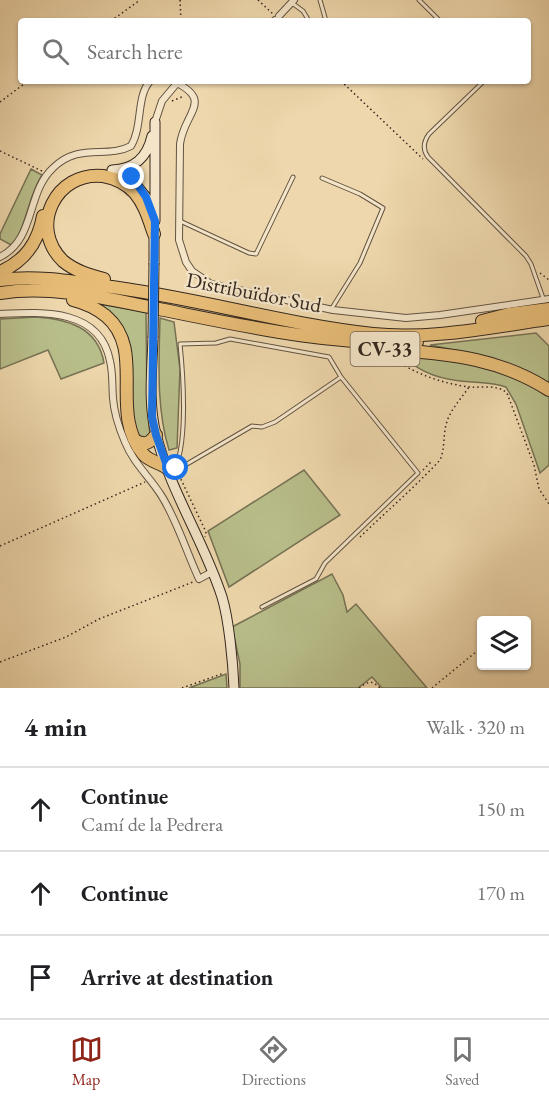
<!DOCTYPE html>
<meta charset="utf-8">
<style>
:root{--surface:#fff;--page:#f2f2f2;--text:#202124;--muted:#757577;--line:#e0e0e0;--accent:#8f2418}
body{margin:0;font-family:"EB Garamond",serif;background:var(--page);color:var(--text)}
.controls{position:absolute;right:18px;bottom:18px;display:grid;overflow:hidden;border-radius:6px;box-shadow:0 2px 4px #0004}
.controls button{width:54px;height:54px;display:grid;place-items:center;padding:0;border:0;border-bottom:2px solid var(--line);background:var(--surface);color:var(--text);font:30px sans-serif}
.stop{position:absolute;width:18px;height:18px;margin:-14px;border:4px solid #1a73e8;border-radius:50%;background:#fff}
.stop.end{background:#1a73e8;border-color:#fff;box-shadow:0 2px 6px #0008}
.list{margin:0;padding:0;list-style:none}
h2{display:flex;justify-content:space-between;align-items:center;height:78px;margin:0;padding:0 24px;font-size:26px}
h2 small{font-size:20px;font-weight:400;color:var(--muted)}
.list li{display:grid;grid-template-columns:39px 1fr auto;gap:18px;align-items:center;box-sizing:border-box;height:84px;padding:0 24px;border-top:2px solid var(--line)}
.list b{display:block;font-size:22px;white-space:nowrap}
.list p{margin:0;font-size:20px;white-space:nowrap;color:var(--muted)}
.list em{font-size:20px;font-style:normal;color:var(--muted)}
.icon{flex:none;width:33px;height:33px;fill:none;stroke:currentColor;stroke-width:2;stroke-linecap:round;stroke-linejoin:round}
.map{position:relative;flex:none;width:549px;height:688px;overflow:hidden}
.search{position:absolute;background:var(--surface);box-shadow:0 2px 4px #0004;left:18px;right:18px;top:18px;height:66px;display:flex;align-items:center;gap:15px;box-sizing:border-box;padding:0 21px;border-radius:6px;color:var(--muted);font-size:22px}
.sheet{height:330px;background:var(--surface)}
nav{display:flex;justify-content:space-around;align-items:center;box-sizing:border-box;height:84px;border-top:2px solid var(--line);background:var(--surface);font-size:16px;color:var(--muted)}
nav a{display:grid;justify-items:center;gap:3px}
nav .on{color:var(--accent)}
.map>svg:first-child{display:block}
.green{fill:#b8be8a;stroke:#767254;stroke-width:1.5}
.lines{fill:none;stroke-linecap:round;stroke-linejoin:round}
.lane-casing{stroke:#625342;stroke-width:5}
.street-casing{stroke:#625342;stroke-width:8}
.secondary-casing{stroke:#34271e;stroke-width:11}
.highway-casing{stroke:#34271e;stroke-width:14}
.path{stroke:#34271e;stroke-width:1.5;stroke-dasharray:1.5 3;stroke-linecap:butt}
.lane{stroke:#f4e5c9;stroke-width:3}
.street{stroke:#f4e5c9;stroke-width:6}
.secondary{stroke:#f4e5c9;stroke-width:9}
.highway{stroke:#e7bc76;stroke-width:12}
.secondary-bridge-casing{stroke:#34271e;stroke-width:11;stroke-linecap:butt}
.secondary-bridge{stroke:#f4e5c9;stroke-width:9}
.route{stroke:#1a73e8;stroke-width:8}
.labels{text-anchor:middle;dominant-baseline:central;stroke-width:4.5;stroke-linejoin:round;paint-order:stroke}
.shield{fill:#f4e5c9;stroke:#6e6051;stroke-width:1.5}
.shield-label{font-size:20px;font-weight:bold;fill:#34271e}
.street-label{font-size:21px;fill:#34271e;stroke:#f4e5c9}
</style>
<div class="map">
<svg width="549" height="688" viewBox="0 0 549 688">
<rect width="100%" height="100%" fill="#eed7ac"/>
<filter id="stains"><feTurbulence type="fractalNoise" baseFrequency=".00333" numOctaves="4"/><feColorMatrix values="0 0 0 0 .2 0 0 0 0 .09 0 0 0 0 .02 0 0 0 .5 -.17"/></filter>
<radialGradient id="worn" r=".72"><stop offset=".6" stop-color="#630" stop-opacity="0"/><stop offset="1" stop-color="#630" stop-opacity=".3"/></radialGradient>
<!-- green -->
<path class="green" d="M31 169 42 175C28 197 27 224 13 246L0 239V234Z
M94 303 146 312 147 403 150 436 144 439C126 432 131 371 129 353 128 344 101 313 94 303Z
M36 317C67 319 98 327 104 363L61 379 48 350 0 369V319Z
M160 318 174 322 180 369 177 448 169 450C156 407 159 362 160 318Z
M536 333 549 346V385L493 358 430 345Z
M435 356 491 367 549 394V465L540 473 516 404 506 387C495 383 484 383 473 382 449 381 423 376 406 358Z
M304 470 340 515 229 587 208 531Z
M332 574 343 595 347 612 356 604 427 688H382L372 677 358 688H240V664L232 627Z
M226 674 227 688H189Z"/>
<g class="lines">
<defs>
<path id="lane" d="M320 0 326 21
M419 0 440 21
M292 3 303 11 309 21
M484 81 429 134C424 141 422 149 428 157L526 256 531 264 543 298
M322 178 360 194 383 208 360 263 332 308
M180 221 249 253 256 254 293 177
M187 464 252 426 262 427 275 422 341 377
M172 472C189 452 183 372 180 344L216 343 230 339 329 357 341 377 418 473 325 563 316 579 262 607"/>
<path id="street" d="M279 16 294 0
M274 21 275 20
M173 81C215 101 184 112 180 144L179 240 186 262 192 271 211 284 333 310 406 318 440 315 549 299
M155 122 162 101 178 82
M0 257C36 239 26 193 53 168 79 142 107 159 131 146 143 126 136 97 150 81
M0 314C42 312 100 308 110 361 113 373 112 386 113 398 114 414 119 428 125 442 134 464 149 476 161 495 177 520 186 551 199 579L212 572"/>
<path id="secondary" d="M112 170C134 169 147 158 152 136
M134 182 146 197 153 213
M155 221V122
M154 263V230
M153 338C152 369 148 404 156 434 170 491 204 541 222 597 229 620 233 663 234 688"/>
<path id="highway" d="M0 272C25 261 38 243 43 216
M104 279C89 275 75 271 63 261 28 227 56 171 103 176 115 178 126 183 135 193 145 205 149 220 154 234
M0 280C35 275 70 281 104 286 194 297 282 324 373 334 431 340 491 327 549 319
M0 293C51 285 104 298 154 308 240 325 329 346 417 342
M73 300C85 303 96 308 106 316 147 351 108 411 143 454 149 461 160 463 167 468
M482 321 509 314 549 309
M397 350C452 354 501 359 549 390
M136 441C145 445 149 444 156 435"/>
</defs>
<!-- lane casing -->
<use href="#lane" class="lane-casing"/>
<!-- street casing -->
<use href="#street" class="street-casing"/>
<!-- secondary casing -->
<use href="#secondary" class="secondary-casing"/>
<!-- highway casing -->
<use href="#highway" class="highway-casing"/>
<!-- path -->
<path class="path" d="M180 0 181 21
M258 0 273 14
M111 21 140 0
M341 81 423 159
M172 101 184 96
M0 102 28 81
M0 151 42 171
M540 273 549 280
M397 361C418 375 445 384 470 387 482 388 497 384 507 393L534 465 539 489 549 504
M423 470 431 462
M177 471 206 532 205 537
M360 537C387 511 415 487 440 460 445 449 443 437 446 425 449 411 461 399 469 387
M0 546 145 482
M0 662 66 637 99 619 193 582
M182 688 224 673
M359 688C368 682 371 679 380 688
M432 688 482 647"/>
<!-- lane -->
<use href="#lane" class="lane"/>
<!-- street -->
<use href="#street" class="street"/>
<!-- secondary -->
<use href="#secondary" class="secondary"/>
<!-- highway -->
<use href="#highway" class="highway"/>
<defs>
<path id="secondary-bridge" d="M153 338 154 263"/>
</defs>
<!-- secondary-bridge casing -->
<use href="#secondary-bridge" class="secondary-bridge-casing"/>
<!-- secondary-bridge -->
<use href="#secondary-bridge" class="secondary-bridge"/>
</g>
<g class="lines">
<!-- route -->
<path class="route" d="M132 177 146 197 155 221 152 417 156 435 170 474 176 468"/>
</g>
<g class="labels">
<!-- shield labels -->
<rect class="shield" x="350.5" y="332" width="69" height="34" rx="4.5"/>
<g class="shield-label">
<text x="385" y="349">CV-33</text>
</g>
<!-- street labels -->
<g class="street-label">
<text transform="translate(254 292) rotate(11)">Distribuïdor Sud</text>
</g>
</g>
<rect width="100%" height="100%" filter="url(#stains)"/>
<rect width="100%" height="100%" fill="url(#worn)"/>
</svg>
<div class="controls">
<button><svg class="icon" aria-label="layers" viewBox="0 0 24 24"><path d="M12 4l9 5-9 5-9-5zM3 14l9 5 9-5"/></svg></button>
</div>
<div class="stop" style="left:176px;top:468px"></div>
<div class="stop end" style="left:132px;top:177px"></div>
<div class="search"><svg class="icon" aria-label="search" viewBox="0 0 24 24"><circle cx="10" cy="10" r="6"/><path d="M15 15l6 6"/></svg>Search here</div>
</div>
<section class="sheet">
<h2>4 min<small>Walk · 320 m</small></h2>
<ul class="list">
<li><svg class="icon" aria-label="ahead" viewBox="0 0 24 24"><path d="M12 20V5M6 11l6-6 6 6"/></svg><div><b>Continue</b><p>Camí de la Pedrera</p></div><em>150 m</em></li>
<li><svg class="icon" aria-label="ahead" viewBox="0 0 24 24"><path d="M12 20V5M6 11l6-6 6 6"/></svg><div><b>Continue</b></div><em>170 m</em></li>
<li><svg class="icon" aria-label="arrive" viewBox="0 0 24 24"><path d="M6 21V4h12l-3 4 3 4H6"/></svg><div><b>Arrive at destination</b></div></li>
</ul>
</section>
<nav>
<a class="on"><svg class="icon" aria-label="map" viewBox="0 0 24 24"><path d="M3 6l6-2 6 2 6-2v14l-6 2-6-2-6 2zM9 4v14M15 6v14"/></svg>Map</a>
<a><svg class="icon" aria-label="directions" viewBox="0 0 24 24"><path d="M12 3l9 9-9 9-9-9zM9 14v-3h6M13 9l2 2-2 2"/></svg>Directions</a>
<a><svg class="icon" aria-label="saved" viewBox="0 0 24 24"><path d="M7 4h10v16l-5-4-5 4z"/></svg>Saved</a>
</nav>
